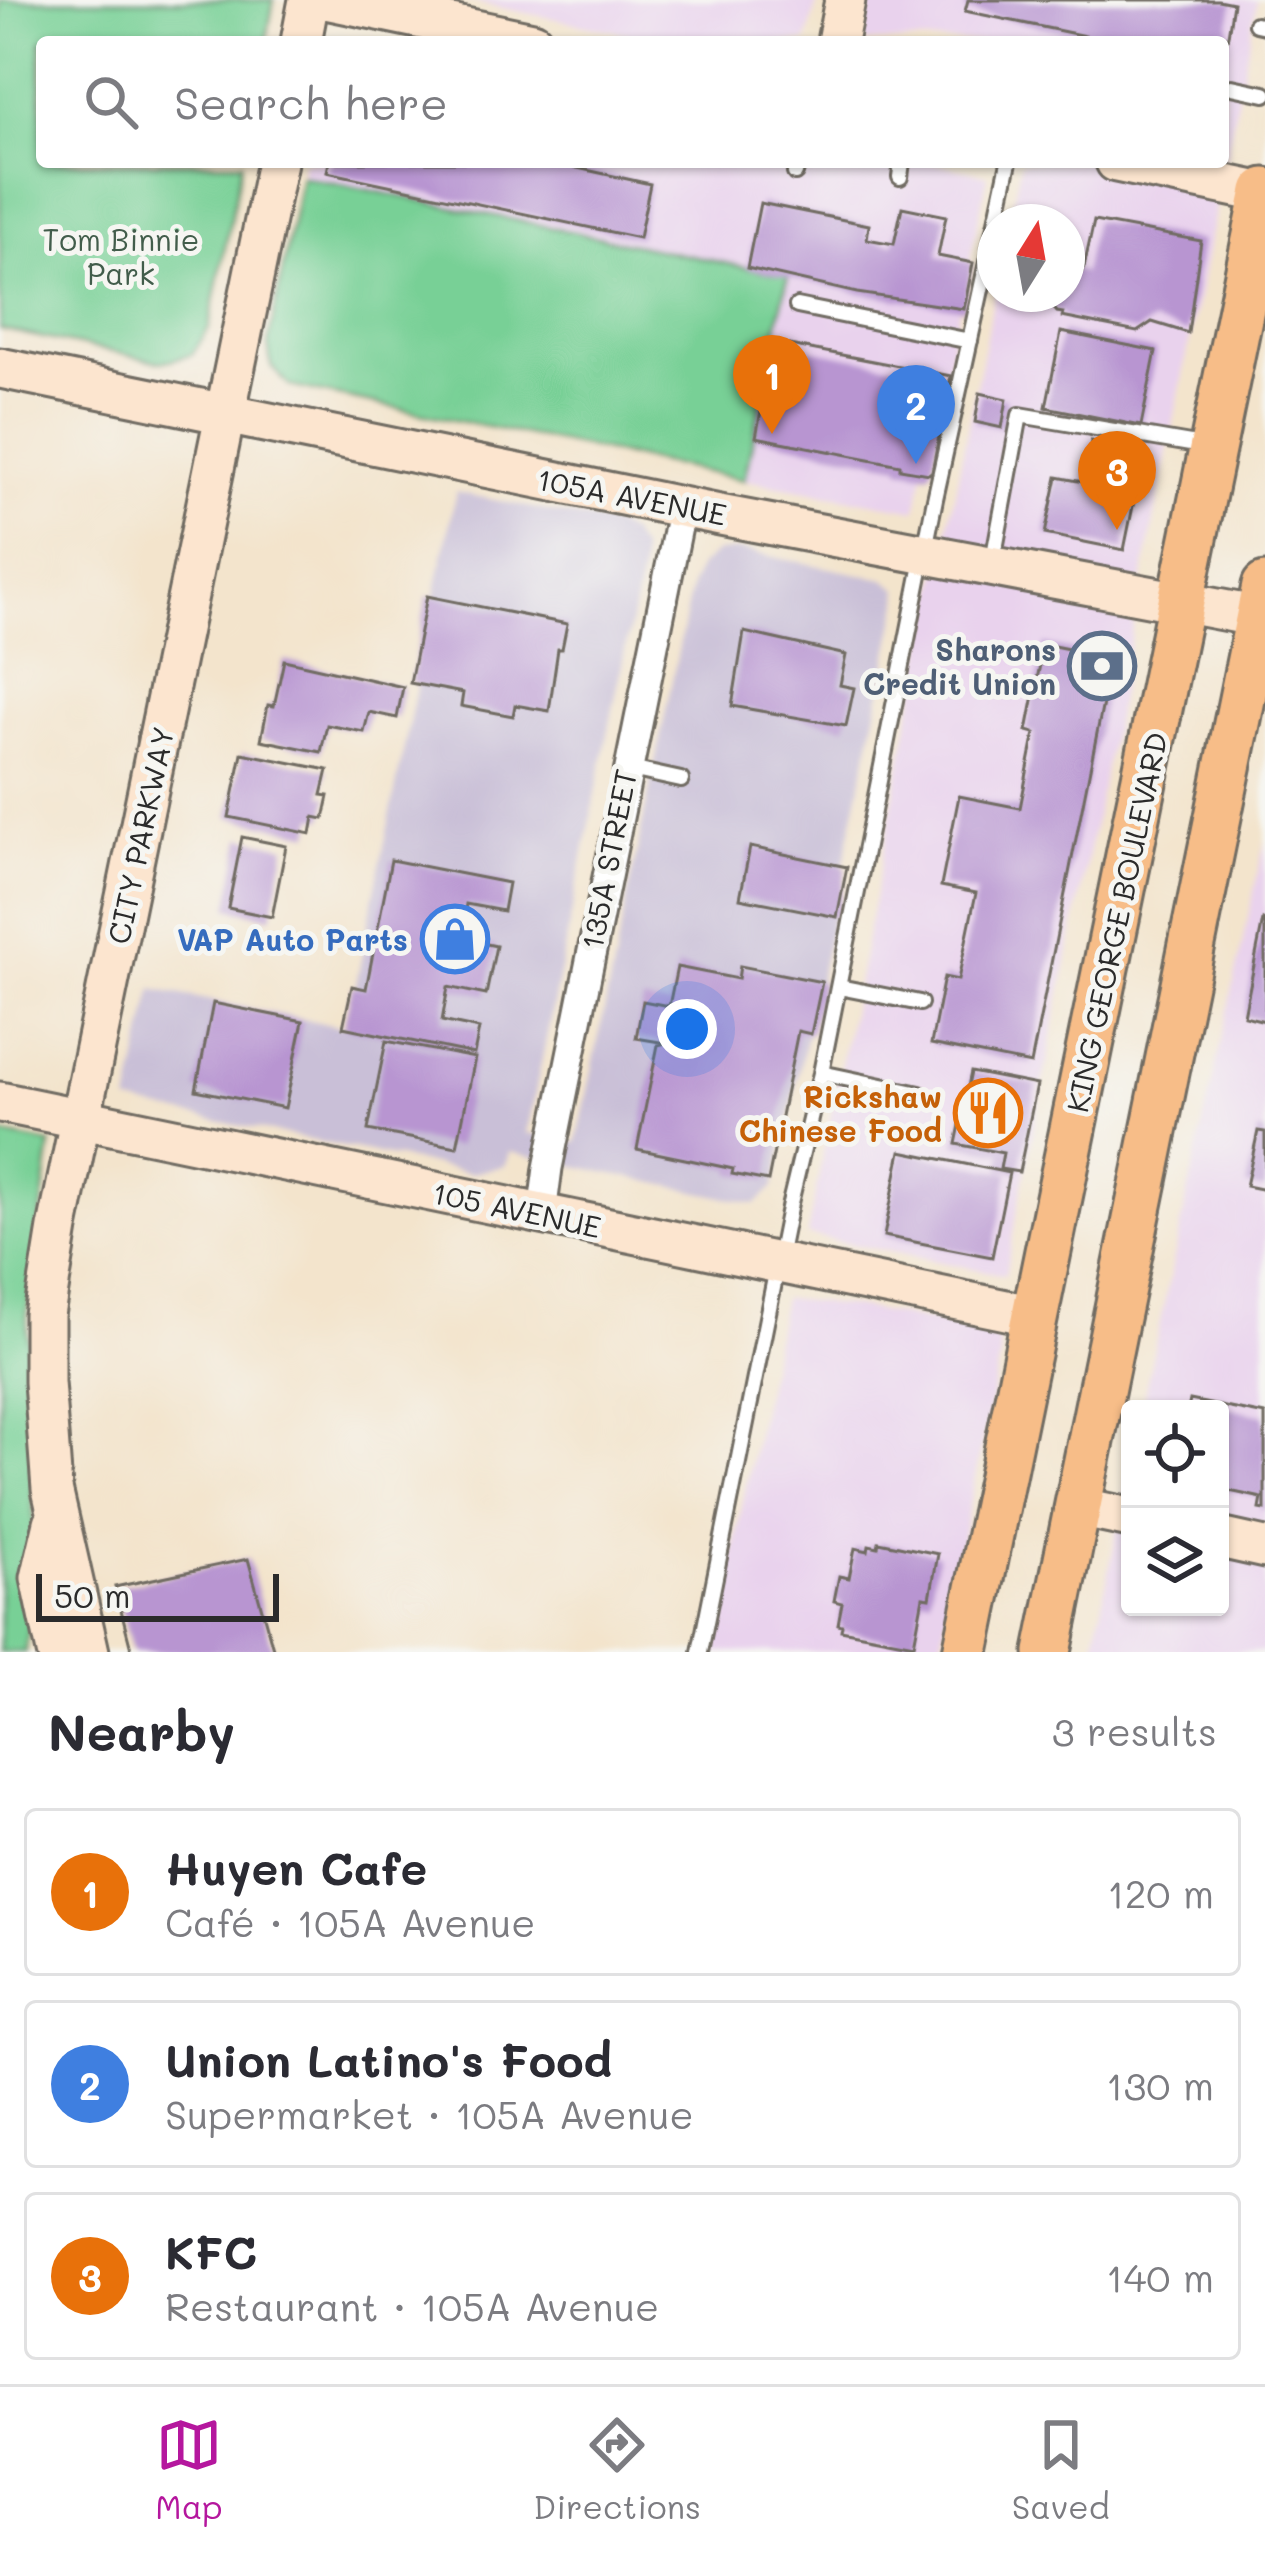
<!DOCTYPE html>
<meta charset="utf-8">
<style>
:root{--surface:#fff;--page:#f2f2f3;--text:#2b2b33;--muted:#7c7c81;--line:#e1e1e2;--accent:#b5179e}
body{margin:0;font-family:Mali,sans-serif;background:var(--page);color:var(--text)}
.controls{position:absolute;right:36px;bottom:36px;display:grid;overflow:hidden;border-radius:12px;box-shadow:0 3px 9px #0004}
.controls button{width:108px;height:108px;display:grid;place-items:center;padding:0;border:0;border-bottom:3px solid var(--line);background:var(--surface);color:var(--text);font:60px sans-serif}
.compass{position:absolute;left:977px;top:204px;width:108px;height:108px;border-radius:50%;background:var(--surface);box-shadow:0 3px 9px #0004;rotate:11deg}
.scale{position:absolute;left:36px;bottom:30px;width:243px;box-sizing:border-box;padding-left:12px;border:6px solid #2b2b2b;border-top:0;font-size:33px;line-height:42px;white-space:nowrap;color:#2b2b2b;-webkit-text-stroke:9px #f6f6f2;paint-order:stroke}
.you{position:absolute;left:687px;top:1029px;width:42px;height:42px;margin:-30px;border:9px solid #fff;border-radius:50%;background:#1a73e8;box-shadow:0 0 0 18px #1a73e833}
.badge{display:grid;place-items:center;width:78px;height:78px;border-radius:50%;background:var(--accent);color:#fff;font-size:39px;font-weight:700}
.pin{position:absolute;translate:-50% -99px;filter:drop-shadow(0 3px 6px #0008)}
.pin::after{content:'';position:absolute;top:63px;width:42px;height:36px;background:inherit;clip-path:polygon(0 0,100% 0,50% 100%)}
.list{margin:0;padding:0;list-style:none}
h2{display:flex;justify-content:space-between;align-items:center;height:156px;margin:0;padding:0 48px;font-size:51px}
h2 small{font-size:39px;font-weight:400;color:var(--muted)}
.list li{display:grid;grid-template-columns:78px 1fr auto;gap:36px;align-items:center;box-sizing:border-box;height:168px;margin:0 24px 24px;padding:0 24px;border:3px solid var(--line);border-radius:12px}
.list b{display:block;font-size:45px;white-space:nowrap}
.list p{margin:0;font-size:39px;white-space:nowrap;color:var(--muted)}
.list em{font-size:39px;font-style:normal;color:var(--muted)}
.icon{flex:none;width:66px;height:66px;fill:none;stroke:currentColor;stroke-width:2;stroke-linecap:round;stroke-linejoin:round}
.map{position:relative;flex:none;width:1265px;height:1652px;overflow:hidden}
.search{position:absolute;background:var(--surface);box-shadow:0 3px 9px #0004;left:36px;right:36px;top:36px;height:132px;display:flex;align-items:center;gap:30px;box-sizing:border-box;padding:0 42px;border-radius:12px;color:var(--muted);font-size:45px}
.sheet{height:732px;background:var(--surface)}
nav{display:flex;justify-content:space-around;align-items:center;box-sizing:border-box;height:168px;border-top:3px solid var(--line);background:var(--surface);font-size:33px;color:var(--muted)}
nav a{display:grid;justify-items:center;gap:6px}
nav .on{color:var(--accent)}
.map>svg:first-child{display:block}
.built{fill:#e9d2ed}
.industrial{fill:#c9bfd7}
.green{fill:#78d096;stroke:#527e60;stroke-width:3}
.building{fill:#b895d1}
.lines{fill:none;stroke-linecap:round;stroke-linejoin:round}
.lane-casing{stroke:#716c63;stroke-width:20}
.street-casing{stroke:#716c63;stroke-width:33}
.secondary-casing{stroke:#716c63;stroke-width:45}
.primary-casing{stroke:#716c63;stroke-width:51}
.lane{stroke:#fff;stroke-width:14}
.street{stroke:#fff;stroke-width:27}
.secondary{stroke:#fce5cf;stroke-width:39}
.primary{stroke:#f7bd88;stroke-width:45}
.labels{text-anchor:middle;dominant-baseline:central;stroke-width:10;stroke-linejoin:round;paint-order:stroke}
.park-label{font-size:30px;fill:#425d4b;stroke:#f6f6f2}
.street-label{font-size:30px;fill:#2b2b2b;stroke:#f6f6f2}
.service-label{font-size:30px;font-weight:bold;fill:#4e5e75;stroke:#f6f6f2;text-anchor:end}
.shop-label{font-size:30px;font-weight:bold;fill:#366cbe;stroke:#f6f6f2;text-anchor:end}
.food-label{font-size:30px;font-weight:bold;fill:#c56008;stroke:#f6f6f2;text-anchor:end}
</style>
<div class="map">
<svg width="1265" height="1652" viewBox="0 0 1265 1652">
<rect width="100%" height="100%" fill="#f6f6f2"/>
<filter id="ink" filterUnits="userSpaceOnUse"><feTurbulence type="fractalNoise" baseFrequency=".00833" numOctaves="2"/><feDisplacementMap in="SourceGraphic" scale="24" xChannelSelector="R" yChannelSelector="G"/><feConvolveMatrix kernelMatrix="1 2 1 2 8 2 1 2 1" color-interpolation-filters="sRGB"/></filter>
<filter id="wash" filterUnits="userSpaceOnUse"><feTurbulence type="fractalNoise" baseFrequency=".004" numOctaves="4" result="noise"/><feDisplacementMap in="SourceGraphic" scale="48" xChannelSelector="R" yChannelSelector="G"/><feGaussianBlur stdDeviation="2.7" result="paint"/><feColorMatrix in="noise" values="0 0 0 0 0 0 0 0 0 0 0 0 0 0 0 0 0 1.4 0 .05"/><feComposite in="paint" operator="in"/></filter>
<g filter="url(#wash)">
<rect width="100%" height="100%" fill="#f3e4cc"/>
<!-- built -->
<path class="built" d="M463 0H818L806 42H668Z
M871 0H1257L1005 1275 807 1235 995 291V294H1067V222H1009L1021 162H1223V42H864Z
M303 162H929L988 175 916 510 744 480 787 276 301 176Z
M1265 840V1652H1093L1130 1465V1607H1220V1409H1141Z
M783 1298 861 1308 982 1331 999 1342 1000 1356 939 1652H713Z"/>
<!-- industrial -->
<path class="industrial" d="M456 492 614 525 630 534 641 551V571L527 1133 577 1143 692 583 700 566 717 552 739 550 885 579 899 589 900 603 774 1187 756 1204 509 1152 505 1166 471 1173 129 1103 153 989 347 1028Z"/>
<!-- green -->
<path class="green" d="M0 0H274L266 42H42V162H242L209 328 192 355 161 362 0 329Z
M301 176 788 276 744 480 289 386 271 366 268 344Z
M0 1134 51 1144 27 1316 35 1565 26 1652H0Z"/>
<g id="blocks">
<!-- building -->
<path class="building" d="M968 0H1218L1233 3 1225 55 1223 42H1114L965 11Z
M329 162H550L650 184 639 238 327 172Z
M760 203 869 225 867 239 894 244 902 207 946 216 938 256 973 263 964 309 857 293 747 268Z
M1094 221 1201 241 1188 333 1152 322 1137 332 1062 317 1063 313 1057 312 1048 301 1049 294H1067V269L1083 272Z
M1061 332 1156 351 1141 426 1046 407Z
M774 342 951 376 932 471 929 474 900 469V465L756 437Z
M980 393 1007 399 1002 428 975 422Z
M1091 441 1144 452 1124 550 1045 534 1057 477 1083 482Z
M427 596 567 624 562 649H558L549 711 515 705 513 716 461 706 463 693 410 683Z
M744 632 846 655 840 685 854 688 846 726 732 706Z
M1044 644 1112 658 1031 1064 931 1044 944 977 958 980 976 893 941 886 959 796 1020 808 1035 733 1027 731Z
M284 660 403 687 397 718 369 712 364 732 327 725 321 752 261 740 268 705 274 706Z
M242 753 328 770 322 795 329 796 324 819 314 817 311 834 229 817Z
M242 837 286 846 272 917 228 908Z
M750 847 847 867 837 917 740 898Z
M391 860 508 883 503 911 466 904 459 938 496 946 486 995 448 987 442 1021 479 1029 474 1054 343 1027 352 986 366 989Z
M1263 920 1265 921V1021L1244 1016Z
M740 966 822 982 811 1034 798 1031 768 1181 732 1174 733 1169 637 1149 658 1045 666 1043 636 1038 643 1001 669 1006 677 967 738 979Z
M213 1003 303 1021 285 1108 196 1090Z
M386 1041 475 1058 457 1147 368 1130Z
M971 1072 1037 1085 1019 1172 1000 1169 1003 1153 956 1144Z
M1258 1131 1265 1132V1190L1246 1186Z
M901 1151 1009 1173 992 1257 884 1236Z
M1190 1400 1265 1415V1510L1260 1509 1262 1498 1220 1489V1409H1188Z
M879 1542 938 1554 930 1598 923 1597 914 1644 841 1630 842 1625 838 1624 842 1603 834 1601 839 1576 849 1578 855 1548 868 1551 869 1545 878 1547Z
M248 1559 274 1652H132L115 1587Z"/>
</g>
</g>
<g filter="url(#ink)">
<use href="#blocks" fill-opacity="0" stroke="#716c63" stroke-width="3"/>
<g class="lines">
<defs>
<path id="lane" d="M1256 24 1265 26
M1232 87 1265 94
M795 173 798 162
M900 177 902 162
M997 216 1029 222
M996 222 1009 162
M797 306 970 341
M993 560 1020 415 1208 447
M626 768 681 780
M839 987 920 1003
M821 1073 920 1094
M700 1652 790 1203 821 1073 935 499 995 226"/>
<path id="street" d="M542 1214 548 1168 682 507"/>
<path id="secondary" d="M330 0 533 42
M301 42 309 0
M837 42 845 0
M1116 162 1265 193
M0 368 720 515 1265 618
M0 1102 1035 1316
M1078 1507 1130 1518
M54 1523 41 1578 57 1652
M1220 1538 1265 1548
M89 1652 52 1489 44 1382V1315L58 1228 277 162"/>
<path id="primary" d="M966 1652 1265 191
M1048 1652 1265 586"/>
</defs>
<!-- lane casing -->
<use href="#lane" class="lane-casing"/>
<!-- street casing -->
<use href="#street" class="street-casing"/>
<!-- secondary casing -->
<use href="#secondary" class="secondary-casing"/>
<!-- primary casing -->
<use href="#primary" class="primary-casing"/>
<!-- lane -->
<use href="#lane" class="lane"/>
<!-- street -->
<use href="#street" class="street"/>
<!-- secondary -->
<use href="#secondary" class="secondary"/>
<!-- primary -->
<use href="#primary" class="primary"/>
</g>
</g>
<!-- icons -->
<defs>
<symbol id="bank-ring" viewBox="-11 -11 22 22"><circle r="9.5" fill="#f6f6f2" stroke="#5c6f8a" stroke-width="1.5"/><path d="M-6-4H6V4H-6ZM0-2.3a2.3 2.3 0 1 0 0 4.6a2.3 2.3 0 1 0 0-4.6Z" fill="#5c6f8a"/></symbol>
<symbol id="shop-ring" viewBox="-11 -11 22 22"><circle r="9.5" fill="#f6f6f2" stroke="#3f7fe0" stroke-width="1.5"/><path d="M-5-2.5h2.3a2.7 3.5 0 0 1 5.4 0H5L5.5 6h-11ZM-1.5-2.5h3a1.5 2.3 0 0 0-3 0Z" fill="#3f7fe0"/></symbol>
<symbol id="restaurant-ring" viewBox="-11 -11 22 22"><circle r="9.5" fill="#f6f6f2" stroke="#e8710a" stroke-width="1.5"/><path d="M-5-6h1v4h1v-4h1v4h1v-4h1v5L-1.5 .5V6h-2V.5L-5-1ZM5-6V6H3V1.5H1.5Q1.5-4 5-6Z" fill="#e8710a"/></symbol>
</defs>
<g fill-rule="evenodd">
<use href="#bank-ring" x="1064" y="628" width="76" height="76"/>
<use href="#shop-ring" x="417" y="901" width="76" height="76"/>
<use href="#restaurant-ring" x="950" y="1075" width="76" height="76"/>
</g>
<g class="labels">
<!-- park labels -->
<g class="park-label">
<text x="121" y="239">Tom Binnie<tspan x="121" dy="34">Park</tspan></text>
</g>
<!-- street labels -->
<g class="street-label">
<text transform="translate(632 496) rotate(11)">105A AVENUE</text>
<text transform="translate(140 835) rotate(-78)">CITY PARKWAY</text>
<text transform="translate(608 859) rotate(-79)">135A STREET</text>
<text transform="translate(1116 922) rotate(-78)">KING GEORGE BOULEVARD</text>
<text transform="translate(517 1209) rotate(12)">105 AVENUE</text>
</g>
<!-- service labels -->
<g class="service-label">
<text x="1056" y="649">Sharons<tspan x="1056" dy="34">Credit Union</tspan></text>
</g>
<!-- shop labels -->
<g class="shop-label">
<text x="408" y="939">VAP Auto Parts</text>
</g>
<!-- food labels -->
<g class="food-label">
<text x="942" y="1096">Rickshaw<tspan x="942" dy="34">Chinese Food</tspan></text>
</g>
</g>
</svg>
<div class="controls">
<button><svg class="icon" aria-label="locate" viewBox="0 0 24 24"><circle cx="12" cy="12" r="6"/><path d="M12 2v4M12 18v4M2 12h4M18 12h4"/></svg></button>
<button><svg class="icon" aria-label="layers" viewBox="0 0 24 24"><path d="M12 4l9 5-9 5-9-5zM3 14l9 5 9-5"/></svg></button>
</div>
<svg class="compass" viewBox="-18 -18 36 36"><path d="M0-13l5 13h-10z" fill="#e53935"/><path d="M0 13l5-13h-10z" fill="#7c7c81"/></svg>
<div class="scale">50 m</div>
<div class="you"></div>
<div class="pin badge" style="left:772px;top:434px;background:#e8710a">1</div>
<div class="pin badge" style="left:916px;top:464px;background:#3f7fe0">2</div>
<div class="pin badge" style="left:1117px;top:530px;background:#e8710a">3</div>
<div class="search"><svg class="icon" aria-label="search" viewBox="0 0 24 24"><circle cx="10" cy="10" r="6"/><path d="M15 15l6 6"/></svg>Search here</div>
</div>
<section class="sheet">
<h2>Nearby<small>3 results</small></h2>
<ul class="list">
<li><span class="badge" style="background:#e8710a">1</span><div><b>Huyen Cafe</b><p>Café · 105A Avenue</p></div><em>120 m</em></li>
<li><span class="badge" style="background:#3f7fe0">2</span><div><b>Union Latino's Food</b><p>Supermarket · 105A Avenue</p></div><em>130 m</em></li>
<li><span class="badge" style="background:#e8710a">3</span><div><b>KFC</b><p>Restaurant · 105A Avenue</p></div><em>140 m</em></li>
</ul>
</section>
<nav>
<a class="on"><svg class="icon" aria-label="map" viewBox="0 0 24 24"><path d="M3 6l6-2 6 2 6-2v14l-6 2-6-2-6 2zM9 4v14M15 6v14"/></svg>Map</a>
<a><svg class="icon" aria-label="directions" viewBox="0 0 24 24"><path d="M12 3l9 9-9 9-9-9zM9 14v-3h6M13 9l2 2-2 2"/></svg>Directions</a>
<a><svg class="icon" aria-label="saved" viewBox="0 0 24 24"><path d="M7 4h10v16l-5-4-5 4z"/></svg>Saved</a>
</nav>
